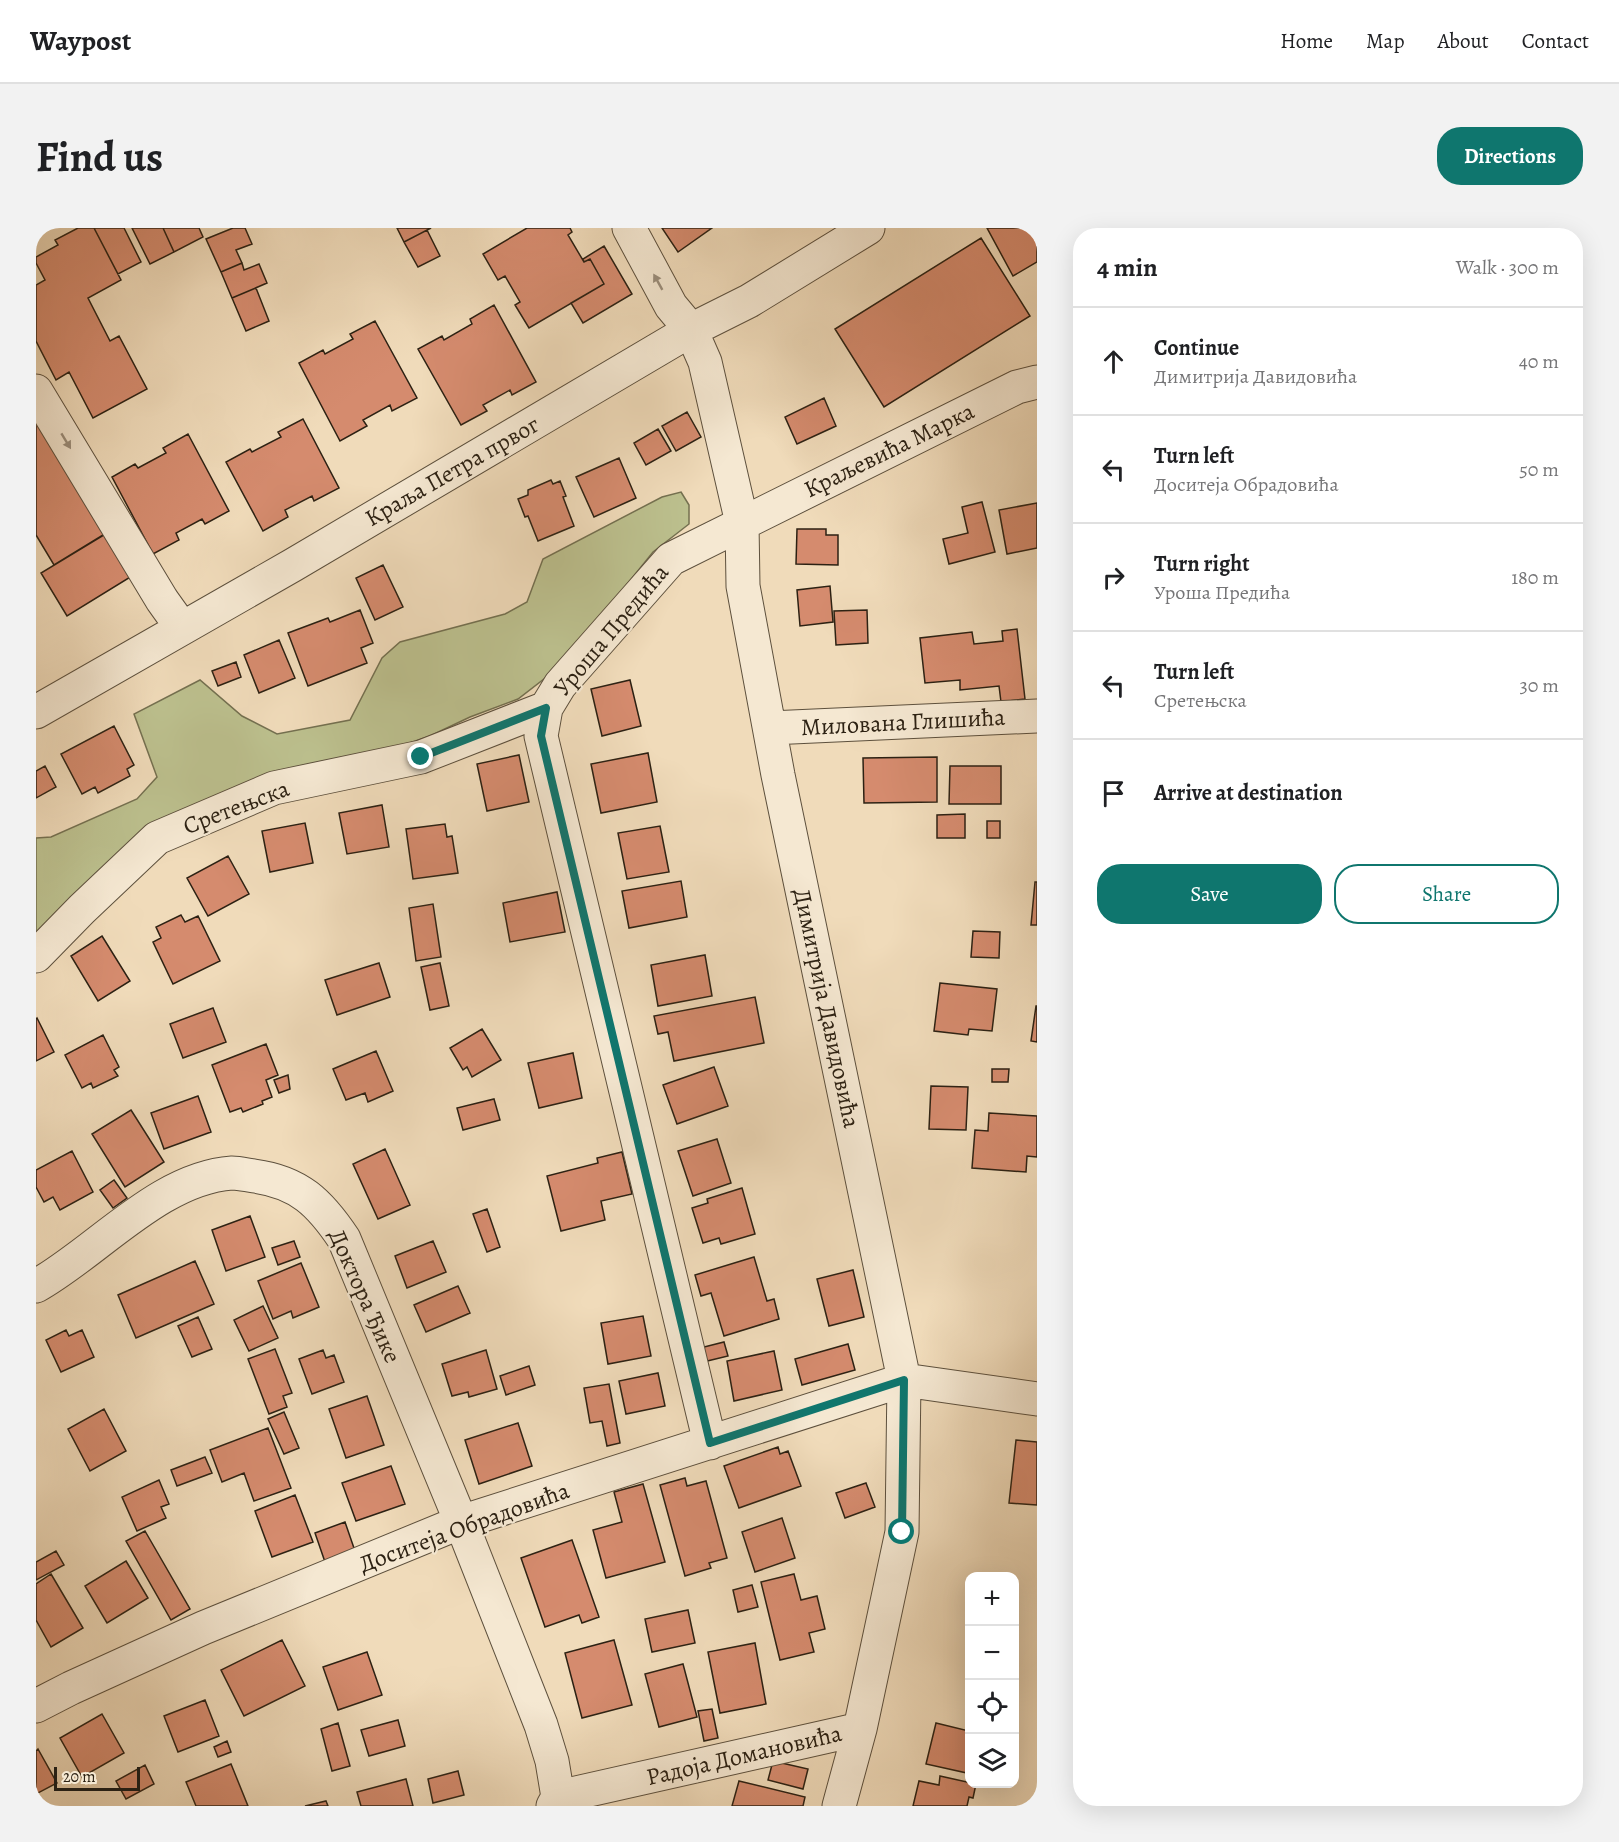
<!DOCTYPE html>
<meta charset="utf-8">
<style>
:root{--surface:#fff;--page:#f2f2f2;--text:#202124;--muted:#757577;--line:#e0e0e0;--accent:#0f766e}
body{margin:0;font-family:Alegreya,serif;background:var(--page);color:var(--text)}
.controls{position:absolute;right:18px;bottom:18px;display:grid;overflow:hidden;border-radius:12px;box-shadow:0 6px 24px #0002}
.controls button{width:54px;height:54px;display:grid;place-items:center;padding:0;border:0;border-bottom:2px solid var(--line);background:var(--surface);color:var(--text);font:30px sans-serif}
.scale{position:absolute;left:18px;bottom:15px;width:86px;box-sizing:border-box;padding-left:6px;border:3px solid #2c2113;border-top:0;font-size:16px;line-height:21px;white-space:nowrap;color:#2c2113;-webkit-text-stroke:4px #f5e8d2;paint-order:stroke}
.stop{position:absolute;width:18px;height:18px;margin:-14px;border:4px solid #0f766e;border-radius:50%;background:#fff}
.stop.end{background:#0f766e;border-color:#fff;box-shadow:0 2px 6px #0008}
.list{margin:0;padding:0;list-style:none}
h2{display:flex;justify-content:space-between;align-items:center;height:78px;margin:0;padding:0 24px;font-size:26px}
h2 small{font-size:20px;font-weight:400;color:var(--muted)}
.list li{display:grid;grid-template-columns:39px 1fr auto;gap:18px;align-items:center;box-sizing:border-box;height:108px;padding:0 24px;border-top:2px solid var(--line)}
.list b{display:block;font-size:22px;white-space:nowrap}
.list p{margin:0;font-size:20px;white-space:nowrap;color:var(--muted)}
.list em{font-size:20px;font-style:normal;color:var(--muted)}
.actions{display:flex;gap:12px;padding:18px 24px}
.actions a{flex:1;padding:14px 0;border:2px solid var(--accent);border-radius:24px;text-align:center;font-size:21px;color:var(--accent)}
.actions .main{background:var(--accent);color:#fff}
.icon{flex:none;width:33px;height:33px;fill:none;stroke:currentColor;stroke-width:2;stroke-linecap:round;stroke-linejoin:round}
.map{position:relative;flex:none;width:1001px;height:1578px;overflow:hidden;border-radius:24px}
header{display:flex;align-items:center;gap:36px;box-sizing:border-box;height:84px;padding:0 30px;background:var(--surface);border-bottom:2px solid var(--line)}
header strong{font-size:28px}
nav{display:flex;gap:33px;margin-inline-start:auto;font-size:21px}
.intro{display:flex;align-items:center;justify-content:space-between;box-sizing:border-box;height:144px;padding:0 36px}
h1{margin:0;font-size:42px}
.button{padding:15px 27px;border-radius:24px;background:var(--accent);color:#fff;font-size:21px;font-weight:700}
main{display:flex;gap:36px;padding:0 36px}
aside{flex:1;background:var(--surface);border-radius:24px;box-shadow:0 6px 24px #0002}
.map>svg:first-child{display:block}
.green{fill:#bcc08e;stroke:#747050;stroke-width:1.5}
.building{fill:#d58b6e;stroke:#2c2113;stroke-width:1.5}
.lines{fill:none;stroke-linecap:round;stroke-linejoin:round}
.minor-casing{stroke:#5d503d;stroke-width:35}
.minor{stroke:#f5e8d2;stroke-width:33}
.oneway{fill:#9b8e7c}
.route{stroke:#0f766e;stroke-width:8}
.labels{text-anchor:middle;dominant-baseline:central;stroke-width:4.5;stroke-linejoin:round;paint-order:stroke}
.street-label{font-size:24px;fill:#2c2113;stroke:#f5e8d2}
</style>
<header>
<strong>Waypost</strong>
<nav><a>Home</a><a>Map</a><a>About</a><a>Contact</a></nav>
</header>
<div class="intro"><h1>Find us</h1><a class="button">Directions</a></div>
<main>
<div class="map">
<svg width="1001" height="1578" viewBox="0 0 1001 1578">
<rect width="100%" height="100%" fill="#f0dbba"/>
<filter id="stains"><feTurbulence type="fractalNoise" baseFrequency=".00333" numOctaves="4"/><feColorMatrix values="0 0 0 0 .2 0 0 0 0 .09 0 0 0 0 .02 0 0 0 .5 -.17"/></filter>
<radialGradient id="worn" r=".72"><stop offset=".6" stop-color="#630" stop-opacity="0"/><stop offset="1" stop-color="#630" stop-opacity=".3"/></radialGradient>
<!-- green -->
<path class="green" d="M645 264 653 277V296L617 324 526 437 482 471 434 489 394 508 319 534 239 551 0 706V610L15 609 101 571 121 549 98 486 164 452 206 488 241 506 314 492 346 430 364 414 469 386 491 374 507 331 626 269Z"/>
<!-- building -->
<path class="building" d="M42 0H58L85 52 52 70 74 113 83 108 111 161 57 190 33 144 20 152 0 113V57L9 52 0 35V29L22 17 19 12Z
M58 0H88L105 34 82 46Z
M96 0H127L138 24 114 36Z
M127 0H163L167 9 138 24Z
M197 0H209L216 16 200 22 206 35 185 44 170 11Z
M361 0H395L368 14Z
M491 0H534L536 4 532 7 548 34 554 31 568 56 493 100 479 77 484 74 469 48 462 52 447 26Z
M626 0H676L642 24Z
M951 0H1001V34L977 48Z
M391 2 404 28 382 39 368 14Z
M945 10 994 88 848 179 799 101Z
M568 18 596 66 547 95 535 75 568 56 554 31 548 34 547 31Z
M206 35 208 42 223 36 231 55 196 70 185 44Z
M220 60 233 93 210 103 196 70Z
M458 77 500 154 476 167 474 162 447 177 451 183 425 197 382 121 406 108 408 112 436 96 434 91Z
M339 93 381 170 356 183 354 177 327 192 331 198 304 213 263 135 287 122 289 126 317 111 314 106Z
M788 170 800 198 761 216 749 189Z
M0 183 72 304 18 337 0 307Z
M651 184 665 209 640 223 626 198Z
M267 191 303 260 278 273 276 268 249 282 252 289 227 303 190 234 214 221 216 224 245 209 242 204Z
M622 201 635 223 610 237 598 215Z
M152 206 193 283 169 296 166 291 140 305 143 312 117 326 76 249 99 236 102 240 130 225 127 220Z
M583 230 600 270 558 289 540 249Z
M515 252 517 256 524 253 530 268 527 269 538 298 502 313 492 288 489 289 482 271 492 267V262Z
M946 274 959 324 913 336 907 311 932 305 926 279Z
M1001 275V320L971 326 963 282Z
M761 301H790V307H802V337L760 336Z
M71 305 96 348 31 388 5 345Z
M347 337 367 379 339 392 320 350Z
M794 358 797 394 764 398 761 362Z
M324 382 337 415 325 420 331 435 272 458 252 405 292 390 294 394Z
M831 382 832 415 800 417 798 383Z
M981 401 989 471 965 474 963 458 924 462V452L889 455 884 410 936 404 938 416 967 413 966 403Z
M243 412 259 450 223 465 208 427Z
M200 434 205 449 182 458 176 443Z
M594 452 605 498 566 508 555 461Z
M78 498 98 537 91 541 94 548 62 565 59 559 46 566 25 526Z
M612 525 621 574 565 585 555 536Z
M483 527 493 574 451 583 441 536Z
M901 529V574L828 575 827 530Z
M9 538 20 559 0 570V543Z
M914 538H965V576H913Z
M346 577 353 619 311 626 303 585Z
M929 586V610H901V587Z
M951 593H964V610H951Z
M269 595 277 635 234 644 226 603Z
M409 596 411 609 416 608 422 645 377 651 370 601Z
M624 598 633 644 591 651 582 605Z
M192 628 213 666 172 688 151 650Z
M645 653 651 689 593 700 586 663Z
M999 654H1001V697H995Z
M521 664 529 704 474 714 467 675Z
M397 676 405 729 380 733 373 680Z
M145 687 149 694 162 688 184 733 137 756 117 714 125 710 120 699Z
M937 703 964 704 963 730 935 729Z
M66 708 94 753 62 773 35 728Z
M669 727 676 768 622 778 615 737Z
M343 735 354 769 301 787 289 752Z
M404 735 413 778 394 782 385 739Z
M904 755 961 761 956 803 933 801 932 807 898 803Z
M719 769 728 815 638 833 632 804 622 806 618 788Z
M1000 778H1001V814L995 813Z
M177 780 190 814 147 830 134 796Z
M1 790 18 824 0 833V791Z
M446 801 465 832 436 849 431 839 427 842 414 820Z
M67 807 83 839 78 842 82 848 57 860 55 855 46 860 29 827Z
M230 816 242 847 230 852 236 869 226 873 227 876 207 884 205 880 194 884 176 837Z
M340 823 357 863 332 874 329 865 310 872 297 841Z
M537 825 546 870 503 880 492 835Z
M678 839 692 878 641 896 627 857Z
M956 841H973L972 854H956Z
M252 847 254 861 243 865 238 852Z
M895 858 932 859 930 902 893 901Z
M162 868 175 904 128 921 115 885Z
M458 871 464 892 427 902 421 880Z
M95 882 128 934 89 959 56 906Z
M953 885 1001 888V929L991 928 990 944 936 940 939 902 952 903Z
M681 911 695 955 657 968 642 923Z
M349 921 374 977 342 991 317 936Z
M36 923 57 964 24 982 17 969 8 974 0 959V942Z
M586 924 596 966 565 973 569 992 525 1003 511 948 562 935 561 930Z
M78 952 91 970 77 980 64 962Z
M706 960 719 1006 685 1016 683 1010 667 1015 656 980 672 975 671 971Z
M451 981 464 1019 451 1024 437 986Z
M214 988 229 1029 190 1043 176 1002Z
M258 1013 264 1029 242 1037 236 1020Z
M397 1013 410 1044 371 1060 359 1028Z
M718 1029 731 1073 738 1071 743 1091 688 1108 675 1065 665 1068 659 1047Z
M159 1033 178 1076 100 1110 82 1067Z
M265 1035 283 1079 257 1090 255 1083 237 1091 222 1053Z
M817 1042 828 1089 793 1098 781 1051Z
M422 1058 434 1085 390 1104 378 1077Z
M227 1078 242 1110 213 1123 198 1092Z
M607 1088 615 1128 572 1136 565 1095Z
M162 1089 176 1121 156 1129 142 1098Z
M30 1102 33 1108 46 1102 58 1129 25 1144 10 1112Z
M688 1114 692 1128 667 1134 664 1120Z
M812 1116 819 1142 766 1157 759 1131Z
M239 1121 256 1165 247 1168 251 1179 233 1186 212 1131Z
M287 1122 290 1130 298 1127 308 1154 276 1166 263 1131Z
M450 1122 461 1161 433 1169 432 1164 416 1168 406 1136Z
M738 1123 746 1162 698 1173 691 1133Z
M493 1138 499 1157 470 1167 464 1148Z
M622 1145 629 1178 590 1186 583 1153Z
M573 1156 584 1215 571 1218 566 1193 554 1195 548 1160Z
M331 1168 348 1217 310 1230 293 1181Z
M68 1181 90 1223 54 1243 32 1201Z
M248 1184 263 1220 248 1226 232 1191Z
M482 1195 496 1238 443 1256 429 1212Z
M232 1200 255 1260 218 1273 208 1245 186 1254 174 1222Z
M980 1212 1001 1214V1277L973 1275Z
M742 1219 744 1226 752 1223 765 1258 703 1280 688 1238Z
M169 1229 176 1245 141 1258 135 1242Z
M355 1238 369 1276 320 1293 306 1255Z
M649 1250 651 1258 670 1253 691 1330 673 1335 675 1340 649 1348 624 1257Z
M123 1252 133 1276 125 1279 130 1290 101 1303 86 1269Z
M830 1255 839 1279 809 1290 800 1265Z
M607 1256 629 1334 570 1350 557 1302 586 1294 578 1264Z
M259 1267 277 1314 236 1329 219 1283Z
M746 1290 759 1330 719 1344 706 1304Z
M309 1294 319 1323 289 1334 279 1305Z
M109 1303 154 1381 135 1392 90 1313Z
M536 1312 563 1389 546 1395 543 1387 509 1399 485 1330Z
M20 1323 28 1337 0 1352V1334Z
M90 1333 112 1370 71 1395 49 1358Z
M15 1346 47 1400 15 1419 0 1392V1356Z
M758 1346 765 1372 781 1368 789 1401 773 1405 778 1424 744 1432 725 1354Z
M716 1357 722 1379 702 1384 697 1362Z
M652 1382 659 1415 616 1424 609 1391Z
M246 1412 269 1458 208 1488 185 1442Z
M578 1412 596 1477 546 1490 529 1425Z
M719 1415 730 1476 684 1485 672 1424Z
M331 1424 346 1467 302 1482 287 1439Z
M647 1436 661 1489 623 1499 609 1446Z
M169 1472 183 1508 142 1524 128 1488Z
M676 1481 682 1510 668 1513 662 1483Z
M66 1486 88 1525 46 1549 24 1510Z
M362 1492 369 1518 333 1528 325 1502Z
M302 1495 314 1538 296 1543 285 1501Z
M900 1495 933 1503V1535L931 1545 890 1536Z
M191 1513 195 1524 182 1529 178 1519Z
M2 1521 21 1555 0 1566V1523Z
M737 1533 772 1541 767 1561 732 1552Z
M195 1536 212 1578H160L150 1554Z
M109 1537 118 1556 90 1571 80 1553Z
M422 1543 428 1567 397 1575 392 1551Z
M904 1548 940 1556 937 1570 933 1569 931 1578H877L883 1553 903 1557Z
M370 1551 377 1578H325L321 1564Z
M703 1553 769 1569 767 1578H696Z
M290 1573 292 1578H269Z"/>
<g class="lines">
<defs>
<path id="minor" d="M593 0 635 78 655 102 669 134 706 295 707 358 742 547 868 1152 866 1304 824 1501 803 1578
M0 163 126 372 146 400
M0 484 257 337 655 102 713 73 832 0
M734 500 1001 488
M0 728 46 681 121 610 238 560 385 529 510 480
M0 1058C61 1024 123 950 196 945 203 945 211 947 218 948 263 954 284 975 308 1011L425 1294 505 1497 516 1533 522 1569 517 1578
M674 1215 505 508 510 480 524 457 635 331 981 159 1001 154
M0 1478 35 1460 167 1400 425 1294 868 1152 1001 1171
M522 1569 824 1501"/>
</defs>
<!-- minor casing -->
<use href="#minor" class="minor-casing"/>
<!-- minor -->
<use href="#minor" class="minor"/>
</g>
<!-- one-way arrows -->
<defs><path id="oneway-solid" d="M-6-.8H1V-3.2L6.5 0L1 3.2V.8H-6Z" transform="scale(1.5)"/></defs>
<g class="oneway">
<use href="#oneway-solid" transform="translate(622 54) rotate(-119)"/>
<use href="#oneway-solid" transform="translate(30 213) rotate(59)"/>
</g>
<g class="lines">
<!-- route -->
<path class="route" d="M385 529 510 480 505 508 674 1215 868 1152 866 1304"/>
</g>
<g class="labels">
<!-- street labels -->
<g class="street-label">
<text transform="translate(853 222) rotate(-26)">Краљевића Марка</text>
<text transform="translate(416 243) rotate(-30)">Краља Петра првог</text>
<text transform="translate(575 402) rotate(-50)">Уроша Предића</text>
<text transform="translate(867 494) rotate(-3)">Милована Глишића</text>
<text transform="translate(200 579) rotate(-21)">Сретењска</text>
<text transform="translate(791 780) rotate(78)">Димитрија Давидовића</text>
<text transform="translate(329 1068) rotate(66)">Доктора Ђике</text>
<text transform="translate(428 1299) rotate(-20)">Доситеја Обрадовића</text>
<text transform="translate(708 1527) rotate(-13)">Радоја Домановића</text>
</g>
</g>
<rect width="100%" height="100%" filter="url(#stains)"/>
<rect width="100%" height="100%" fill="url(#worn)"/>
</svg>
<div class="controls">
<button>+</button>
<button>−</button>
<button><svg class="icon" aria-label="locate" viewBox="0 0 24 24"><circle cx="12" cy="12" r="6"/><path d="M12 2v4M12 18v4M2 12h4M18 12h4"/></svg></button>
<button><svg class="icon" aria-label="layers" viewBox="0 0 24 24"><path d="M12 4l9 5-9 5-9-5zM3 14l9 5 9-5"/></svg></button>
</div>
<div class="scale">20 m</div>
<div class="stop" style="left:866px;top:1304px"></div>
<div class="stop end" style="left:385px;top:529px"></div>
</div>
<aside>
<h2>4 min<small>Walk · 300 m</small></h2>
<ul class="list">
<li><svg class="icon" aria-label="ahead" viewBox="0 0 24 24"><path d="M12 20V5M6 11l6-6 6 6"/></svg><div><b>Continue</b><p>Димитрија Давидовића</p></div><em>40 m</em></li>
<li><svg class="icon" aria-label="left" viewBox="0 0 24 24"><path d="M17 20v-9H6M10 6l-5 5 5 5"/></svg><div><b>Turn left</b><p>Доситеја Обрадовића</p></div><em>50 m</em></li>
<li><svg class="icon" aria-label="right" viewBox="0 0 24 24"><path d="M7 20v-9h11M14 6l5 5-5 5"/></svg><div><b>Turn right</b><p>Уроша Предића</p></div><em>180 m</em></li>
<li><svg class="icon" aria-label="left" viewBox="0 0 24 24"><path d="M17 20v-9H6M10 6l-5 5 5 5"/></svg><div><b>Turn left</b><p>Сретењска</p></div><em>30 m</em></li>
<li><svg class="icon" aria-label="arrive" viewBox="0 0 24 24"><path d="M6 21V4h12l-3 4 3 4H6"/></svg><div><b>Arrive at destination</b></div></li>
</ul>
<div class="actions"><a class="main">Save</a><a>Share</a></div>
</aside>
</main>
